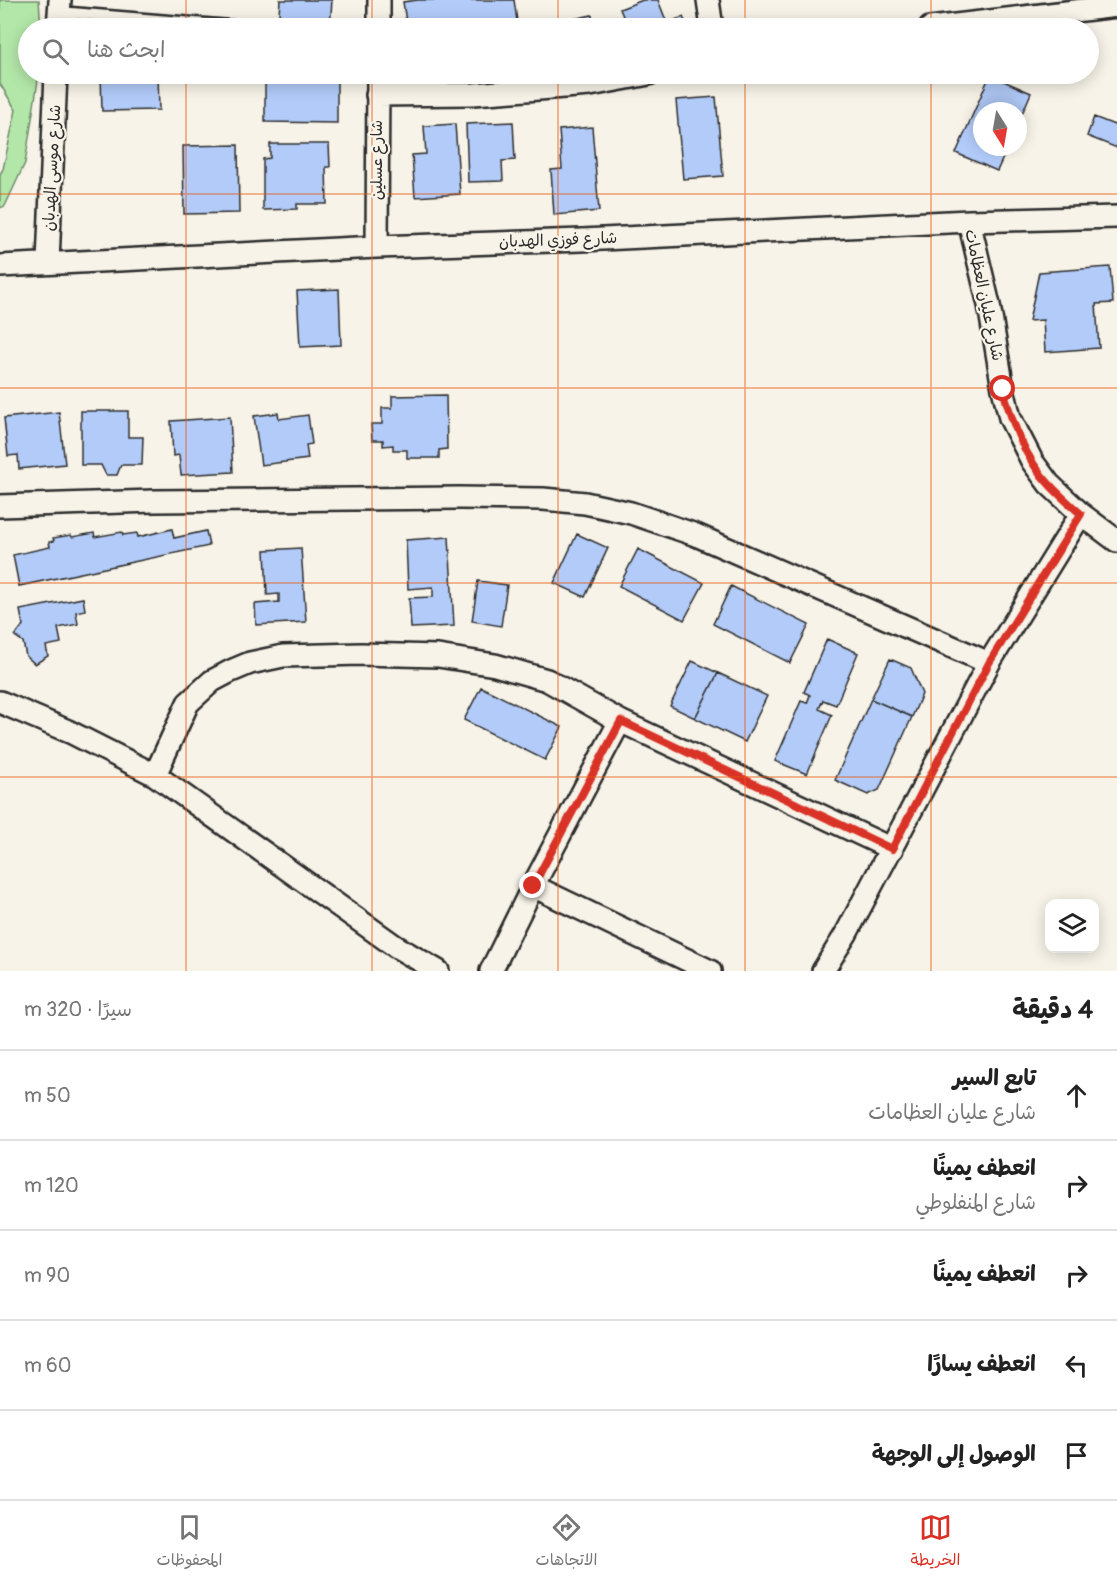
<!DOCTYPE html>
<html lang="ar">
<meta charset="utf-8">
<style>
:root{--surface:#fff;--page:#f2f2f2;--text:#222;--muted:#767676;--line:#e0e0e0;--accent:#d93025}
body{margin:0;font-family:Pangolin,"Playpen Sans Arabic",sans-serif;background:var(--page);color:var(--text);direction:rtl}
.controls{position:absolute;right:18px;bottom:18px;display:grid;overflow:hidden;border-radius:12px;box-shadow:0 3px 15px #0003}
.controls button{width:54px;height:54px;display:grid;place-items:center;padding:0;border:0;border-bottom:2px solid var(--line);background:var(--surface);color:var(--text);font:30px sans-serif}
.compass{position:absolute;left:973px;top:102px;width:54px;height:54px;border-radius:50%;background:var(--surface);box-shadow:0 3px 15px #0003;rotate:169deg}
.stop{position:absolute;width:18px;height:18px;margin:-14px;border:4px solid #d93025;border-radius:50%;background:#fff}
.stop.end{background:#d93025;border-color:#fff;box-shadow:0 2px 6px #0008}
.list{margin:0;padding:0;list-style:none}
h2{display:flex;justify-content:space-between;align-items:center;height:78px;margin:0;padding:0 24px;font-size:26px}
h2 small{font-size:20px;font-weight:400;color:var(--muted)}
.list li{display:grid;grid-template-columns:39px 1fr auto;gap:18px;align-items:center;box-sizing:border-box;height:90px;padding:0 24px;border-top:2px solid var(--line)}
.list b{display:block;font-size:22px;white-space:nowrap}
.list p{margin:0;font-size:20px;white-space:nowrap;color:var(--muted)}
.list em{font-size:20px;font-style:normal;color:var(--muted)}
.icon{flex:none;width:33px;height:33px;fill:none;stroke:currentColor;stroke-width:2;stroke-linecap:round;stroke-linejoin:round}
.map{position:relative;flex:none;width:1117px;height:971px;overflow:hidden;direction:ltr}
.search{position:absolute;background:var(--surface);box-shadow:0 3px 15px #0003;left:18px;right:18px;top:18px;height:66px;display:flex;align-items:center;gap:15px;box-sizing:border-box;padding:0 21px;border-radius:33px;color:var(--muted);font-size:22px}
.sheet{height:528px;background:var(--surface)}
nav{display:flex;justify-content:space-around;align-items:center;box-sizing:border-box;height:84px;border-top:2px solid var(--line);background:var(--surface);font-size:16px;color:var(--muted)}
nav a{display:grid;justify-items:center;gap:3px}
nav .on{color:var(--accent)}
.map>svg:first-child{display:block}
.grass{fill:#b3e7a9;stroke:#6f896a;stroke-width:1.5}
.building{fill:#b2cbf9;stroke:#2b2b2b;stroke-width:1.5}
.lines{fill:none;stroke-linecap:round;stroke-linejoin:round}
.service-casing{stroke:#2b2b2b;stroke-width:15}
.minor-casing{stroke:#2b2b2b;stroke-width:26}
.service{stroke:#f7f3e8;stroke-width:10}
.minor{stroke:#f7f3e8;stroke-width:21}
.route{stroke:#d93025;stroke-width:8}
.grid{fill:none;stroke:#e8590c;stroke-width:1.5;stroke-opacity:0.55}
.labels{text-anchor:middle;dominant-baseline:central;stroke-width:4.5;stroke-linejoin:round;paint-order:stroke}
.street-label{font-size:16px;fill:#2b2b2b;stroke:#f7f3e8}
</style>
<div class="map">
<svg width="1117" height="971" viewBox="0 0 1117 971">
<rect width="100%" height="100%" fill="#f7f3e8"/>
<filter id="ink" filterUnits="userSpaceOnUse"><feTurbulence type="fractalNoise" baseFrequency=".0167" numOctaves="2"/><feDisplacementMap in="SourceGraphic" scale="12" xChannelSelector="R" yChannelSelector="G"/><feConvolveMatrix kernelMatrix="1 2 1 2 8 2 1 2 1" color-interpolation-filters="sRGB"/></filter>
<g filter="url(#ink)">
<!-- grass -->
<path class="grass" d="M0 0H39L41 28H28V74H39L25 163 5 206 0 208V174L3 169 16 110 0 84Z"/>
<!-- building -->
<path class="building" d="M280 0H332L330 28H278Z
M418 0H514L518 28H407L403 2Z
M643 0H658L667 23 683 17 688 28H628L620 9Z
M592 15 594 28H555L554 23Z
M158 25V28H100V27Z
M101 74H158L159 110 102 111Z
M265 74H337V123L265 122Z
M990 75 1031 93 1018 123V111H982V147H1008L997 171 956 153Z
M716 97 723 176 683 179 676 100Z
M1094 117 1117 126V148L1087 136Z
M513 122 515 160 502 161 503 181 468 182 466 124Z
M455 124 460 194 415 197 412 155 426 154 424 126Z
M592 127 599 211 554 215 551 170 562 169 559 130Z
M270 144H329L330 167H326L327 204H297V209L263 210V159L270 158Z
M238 145 239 213 184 214 183 146Z
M1110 267 1113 303 1096 304 1099 348 1045 352 1043 320 1029 321 1039 272Z
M339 289 341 345 300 347 297 291Z
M446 395 447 449 439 450V458H407V450H393V445L383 446V440H372L371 424H382V408H392V396Z
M81 411H128V437H143L142 465H121L117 475H106L101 465H81Z
M59 412 65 464 19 469 18 455 8 456 4 418Z
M278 413 279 419 308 415 312 444 306 445 308 459 261 465 254 416Z
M230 417 233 472 181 475 179 455 173 456 171 421Z
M172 529 174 538 206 531 209 546 19 586 13 555 50 547 49 542 54 541 53 538 71 535 72 537 94 533 95 537 122 532 123 535 137 533 138 537Z
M577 534 608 548 585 597 554 583Z
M449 537 454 626 411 628 409 598 433 597V587L408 589 406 540Z
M301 548 306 622 256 625 255 604 279 602V594L267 595 265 550Z
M638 549 704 583 684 620 619 586Z
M478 581 507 585 501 626 472 621Z
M731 586 809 625 790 663 713 624Z
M83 598 85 610 76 612 78 624 58 628 61 643 46 646 48 656 35 664 26 656 23 642 15 636 23 625 20 610Z
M827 639 858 653 836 705 823 700 819 709 832 715 807 774 775 761 801 701 807 703 810 695 804 692Z
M890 659 911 668 922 694 912 717 871 699Z
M692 661 718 673 695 718 670 706Z
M718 673 767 696 745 742 695 718Z
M481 687 562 727 545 760 464 720Z
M871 699 912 717 879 790 868 795 835 780Z"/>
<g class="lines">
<defs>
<path id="service" d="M59 12 243 27"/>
<path id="minor" d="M708 0 712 28
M58 28 60 0
M379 28V0
M930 28 1117 6
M377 95 473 94 590 85 649 74
M969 221 989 305 1003 389 1010 418 1032 461 1049 484 1081 514 1117 541
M377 247 378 74
M48 262 56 74
M0 266 377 247 582 240 969 221 1117 217
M0 506 154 501 459 498 543 499 585 503 631 513 696 535 989 663
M0 702 70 732 155 775 395 946 438 971
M155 775 188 703 212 681 231 671 250 663 283 656 361 654 438 656 495 665 547 680 620 721 892 849
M533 886 710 971
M491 971 533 886 620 721
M823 971 846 934 989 663 1081 514"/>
</defs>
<!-- service casing -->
<use href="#service" class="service-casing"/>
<!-- minor casing -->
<use href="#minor" class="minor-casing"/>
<!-- service -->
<use href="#service" class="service"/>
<!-- minor -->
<use href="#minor" class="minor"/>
</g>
</g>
<g class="lines" filter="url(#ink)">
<!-- route -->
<path class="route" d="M533 886 621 721 892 849 989 663 1081 514C1071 505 1060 496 1050 485 1025 459 1012 423 1003 389"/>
</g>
<!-- grid -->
<path class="grid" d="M186 0V28M372 0V28M558 0V28M745 0V28M931 0V28M186 74V971M372 74V971M558 74V971M745 74V971M931 74V971M0 194H1117M0 388H1117M0 583H1117M0 777H1117"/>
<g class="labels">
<!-- street labels -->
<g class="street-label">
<text transform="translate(377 160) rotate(-90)">شارع عسلين</text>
<text transform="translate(52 168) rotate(-87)">شارع موسى الهدبان</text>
<text transform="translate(558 240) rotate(-2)">شارع فوزي الهدبان</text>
<text transform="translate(984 295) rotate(78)">شارع عليان العظامات</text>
</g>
</g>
</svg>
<div class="controls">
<button><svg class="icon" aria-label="layers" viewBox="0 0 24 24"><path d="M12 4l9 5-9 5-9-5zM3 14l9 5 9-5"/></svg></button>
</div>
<svg class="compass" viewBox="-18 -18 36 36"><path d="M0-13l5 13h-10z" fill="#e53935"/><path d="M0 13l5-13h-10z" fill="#767676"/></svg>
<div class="stop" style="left:1003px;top:389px"></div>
<div class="stop end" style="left:533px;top:886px"></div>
<div class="search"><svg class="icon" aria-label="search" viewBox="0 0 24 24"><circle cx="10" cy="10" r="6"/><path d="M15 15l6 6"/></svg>ابحث هنا</div>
</div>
<section class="sheet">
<h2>4 دقيقة<small>سيرًا · 320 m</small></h2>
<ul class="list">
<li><svg class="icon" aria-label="ahead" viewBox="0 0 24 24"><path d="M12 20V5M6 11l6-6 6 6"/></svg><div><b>تابع السير</b><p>شارع عليان العظامات</p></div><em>50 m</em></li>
<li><svg class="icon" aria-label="right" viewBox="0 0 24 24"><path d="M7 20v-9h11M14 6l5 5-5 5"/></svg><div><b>انعطف يمينًا</b><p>شارع المنفلوطي</p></div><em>120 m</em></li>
<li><svg class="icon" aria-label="right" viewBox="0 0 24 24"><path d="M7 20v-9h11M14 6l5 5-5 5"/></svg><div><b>انعطف يمينًا</b></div><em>90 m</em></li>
<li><svg class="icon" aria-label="left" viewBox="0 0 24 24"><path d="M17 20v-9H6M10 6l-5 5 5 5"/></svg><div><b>انعطف يسارًا</b></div><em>60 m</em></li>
<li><svg class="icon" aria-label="arrive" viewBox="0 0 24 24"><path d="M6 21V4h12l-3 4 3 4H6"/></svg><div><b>الوصول إلى الوجهة</b></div></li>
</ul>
</section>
<nav>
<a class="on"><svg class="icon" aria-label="map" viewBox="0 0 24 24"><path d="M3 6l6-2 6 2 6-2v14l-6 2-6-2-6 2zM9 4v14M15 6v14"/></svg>الخريطة</a>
<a><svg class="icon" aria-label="directions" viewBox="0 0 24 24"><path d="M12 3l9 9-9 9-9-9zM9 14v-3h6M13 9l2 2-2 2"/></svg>الاتجاهات</a>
<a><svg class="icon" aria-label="saved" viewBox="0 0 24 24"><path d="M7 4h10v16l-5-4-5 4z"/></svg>المحفوظات</a>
</nav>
